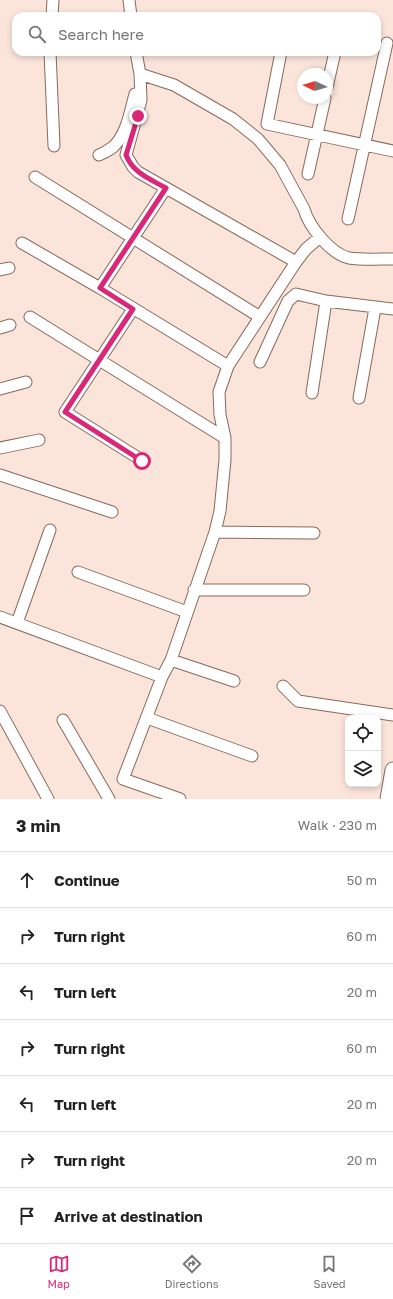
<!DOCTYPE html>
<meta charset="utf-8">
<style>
:root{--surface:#fff;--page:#f6f6f6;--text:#222;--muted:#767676;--line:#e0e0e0;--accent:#db2777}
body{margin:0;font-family:"Golos Text",sans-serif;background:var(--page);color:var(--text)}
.controls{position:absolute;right:12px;bottom:12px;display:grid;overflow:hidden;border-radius:8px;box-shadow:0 2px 6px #0003}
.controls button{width:36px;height:36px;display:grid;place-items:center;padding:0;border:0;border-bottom:1px solid var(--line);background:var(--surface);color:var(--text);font:20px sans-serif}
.compass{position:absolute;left:297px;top:68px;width:36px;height:36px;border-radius:50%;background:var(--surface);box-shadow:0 2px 6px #0003;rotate:274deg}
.stop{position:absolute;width:12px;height:12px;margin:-9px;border:3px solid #db2777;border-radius:50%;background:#fff}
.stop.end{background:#db2777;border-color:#fff;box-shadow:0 1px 4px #0008}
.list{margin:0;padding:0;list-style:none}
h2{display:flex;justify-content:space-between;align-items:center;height:52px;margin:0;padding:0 16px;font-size:17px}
h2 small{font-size:13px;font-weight:400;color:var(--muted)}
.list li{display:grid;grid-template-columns:26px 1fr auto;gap:12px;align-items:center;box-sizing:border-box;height:56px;padding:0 16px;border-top:1px solid var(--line)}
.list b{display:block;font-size:15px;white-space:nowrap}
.list em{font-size:13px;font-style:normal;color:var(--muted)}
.icon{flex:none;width:22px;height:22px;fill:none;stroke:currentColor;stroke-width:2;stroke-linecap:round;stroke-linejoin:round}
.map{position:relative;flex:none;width:393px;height:799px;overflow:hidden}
.search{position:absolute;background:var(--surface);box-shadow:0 2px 6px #0003;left:12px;right:12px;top:12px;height:44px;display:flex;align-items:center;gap:10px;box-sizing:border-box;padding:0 14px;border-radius:12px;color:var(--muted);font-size:15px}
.sheet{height:444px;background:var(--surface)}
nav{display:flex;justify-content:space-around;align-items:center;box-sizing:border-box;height:56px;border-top:1px solid var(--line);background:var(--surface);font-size:11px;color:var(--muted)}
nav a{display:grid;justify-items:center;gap:2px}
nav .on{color:var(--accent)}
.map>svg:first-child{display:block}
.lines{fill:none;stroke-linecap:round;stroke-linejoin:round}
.street-casing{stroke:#88695b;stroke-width:13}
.secondary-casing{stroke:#88695b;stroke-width:17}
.street{stroke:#fff;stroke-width:11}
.secondary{stroke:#fff;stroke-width:15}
.route{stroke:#db2777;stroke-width:5}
</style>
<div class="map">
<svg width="393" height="799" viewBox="0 0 393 799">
<rect width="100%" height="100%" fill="#fbe5db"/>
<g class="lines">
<defs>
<path id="street" d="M129 0 131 16
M52 16 53 0
M50 52 54 146
M136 52 140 74 174 85 233 119 258 139 280 165 304 209C309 227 331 254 349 258 361 260 380 259 393 259
M281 52 267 124 393 151
M140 74 141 100 126 155 133 167 138 172 296 262
M327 87 335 52
M99 155C104 153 109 150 113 147 127 134 130 112 135 94
M308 174 325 98
M35 177 260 317
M348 219 387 43
M22 243 100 288 228 366
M0 270 9 268
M100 288 166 188
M133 309 65 412 143 461
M30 317 225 438
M0 328 10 325
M260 362 288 301 296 294 326 301 393 309
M0 389 26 382
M312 393 326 301
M359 398 375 308
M0 448 39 440
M0 475 112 512
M215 532 314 533
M78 572 187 612
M194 590H304
M0 617 162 677
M17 623 50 530
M171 660 234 681
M283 686 298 701 393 715
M0 711 48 799
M147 718 252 756
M63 720 109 799
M180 799 123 779 162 677 171 660 215 532 220 511 225 460V438L220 415 219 392 228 366 296 262 306 249 320 237"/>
<path id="secondary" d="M388 799 393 770"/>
</defs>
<!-- street casing -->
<use href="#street" class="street-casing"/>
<!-- secondary casing -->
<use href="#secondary" class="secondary-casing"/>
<!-- street -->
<use href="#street" class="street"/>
<!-- secondary -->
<use href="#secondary" class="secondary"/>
</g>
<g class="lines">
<!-- route -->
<path class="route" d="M138 116 126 155C133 173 150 179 166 188L100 288 133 309 65 412 142 461"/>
</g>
</svg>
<div class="controls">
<button><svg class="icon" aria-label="locate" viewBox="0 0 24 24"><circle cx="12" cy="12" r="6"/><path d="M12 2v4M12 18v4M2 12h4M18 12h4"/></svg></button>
<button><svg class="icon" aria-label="layers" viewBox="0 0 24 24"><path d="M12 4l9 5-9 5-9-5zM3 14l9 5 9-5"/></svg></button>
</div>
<svg class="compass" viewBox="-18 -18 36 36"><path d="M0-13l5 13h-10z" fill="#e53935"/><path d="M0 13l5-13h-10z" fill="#767676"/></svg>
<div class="stop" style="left:142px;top:461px"></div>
<div class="stop end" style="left:138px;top:116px"></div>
<div class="search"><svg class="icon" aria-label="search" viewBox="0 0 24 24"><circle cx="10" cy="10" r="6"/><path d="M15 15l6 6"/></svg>Search here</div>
</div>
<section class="sheet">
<h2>3 min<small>Walk · 230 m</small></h2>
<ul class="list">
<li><svg class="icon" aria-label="ahead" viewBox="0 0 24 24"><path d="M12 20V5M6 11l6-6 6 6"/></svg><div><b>Continue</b></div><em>50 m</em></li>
<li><svg class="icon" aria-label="right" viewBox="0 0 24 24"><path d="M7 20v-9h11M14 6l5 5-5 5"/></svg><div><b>Turn right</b></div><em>60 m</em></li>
<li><svg class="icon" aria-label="left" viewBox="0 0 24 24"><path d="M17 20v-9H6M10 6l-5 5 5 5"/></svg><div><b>Turn left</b></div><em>20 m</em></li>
<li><svg class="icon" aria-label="right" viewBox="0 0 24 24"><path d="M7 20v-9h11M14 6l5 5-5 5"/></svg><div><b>Turn right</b></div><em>60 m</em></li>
<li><svg class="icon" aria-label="left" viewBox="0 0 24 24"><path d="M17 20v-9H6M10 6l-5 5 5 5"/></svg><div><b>Turn left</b></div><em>20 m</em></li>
<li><svg class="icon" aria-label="right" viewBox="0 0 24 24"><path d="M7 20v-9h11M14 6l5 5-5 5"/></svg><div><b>Turn right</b></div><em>20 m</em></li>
<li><svg class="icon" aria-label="arrive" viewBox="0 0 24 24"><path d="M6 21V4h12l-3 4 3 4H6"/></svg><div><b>Arrive at destination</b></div></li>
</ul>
</section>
<nav>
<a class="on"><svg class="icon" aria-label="map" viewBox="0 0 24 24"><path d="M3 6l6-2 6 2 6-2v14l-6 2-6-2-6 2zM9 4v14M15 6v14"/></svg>Map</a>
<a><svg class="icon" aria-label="directions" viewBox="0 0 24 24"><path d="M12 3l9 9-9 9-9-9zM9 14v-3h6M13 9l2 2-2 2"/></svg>Directions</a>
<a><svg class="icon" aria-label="saved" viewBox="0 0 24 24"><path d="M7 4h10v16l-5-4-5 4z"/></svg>Saved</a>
</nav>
